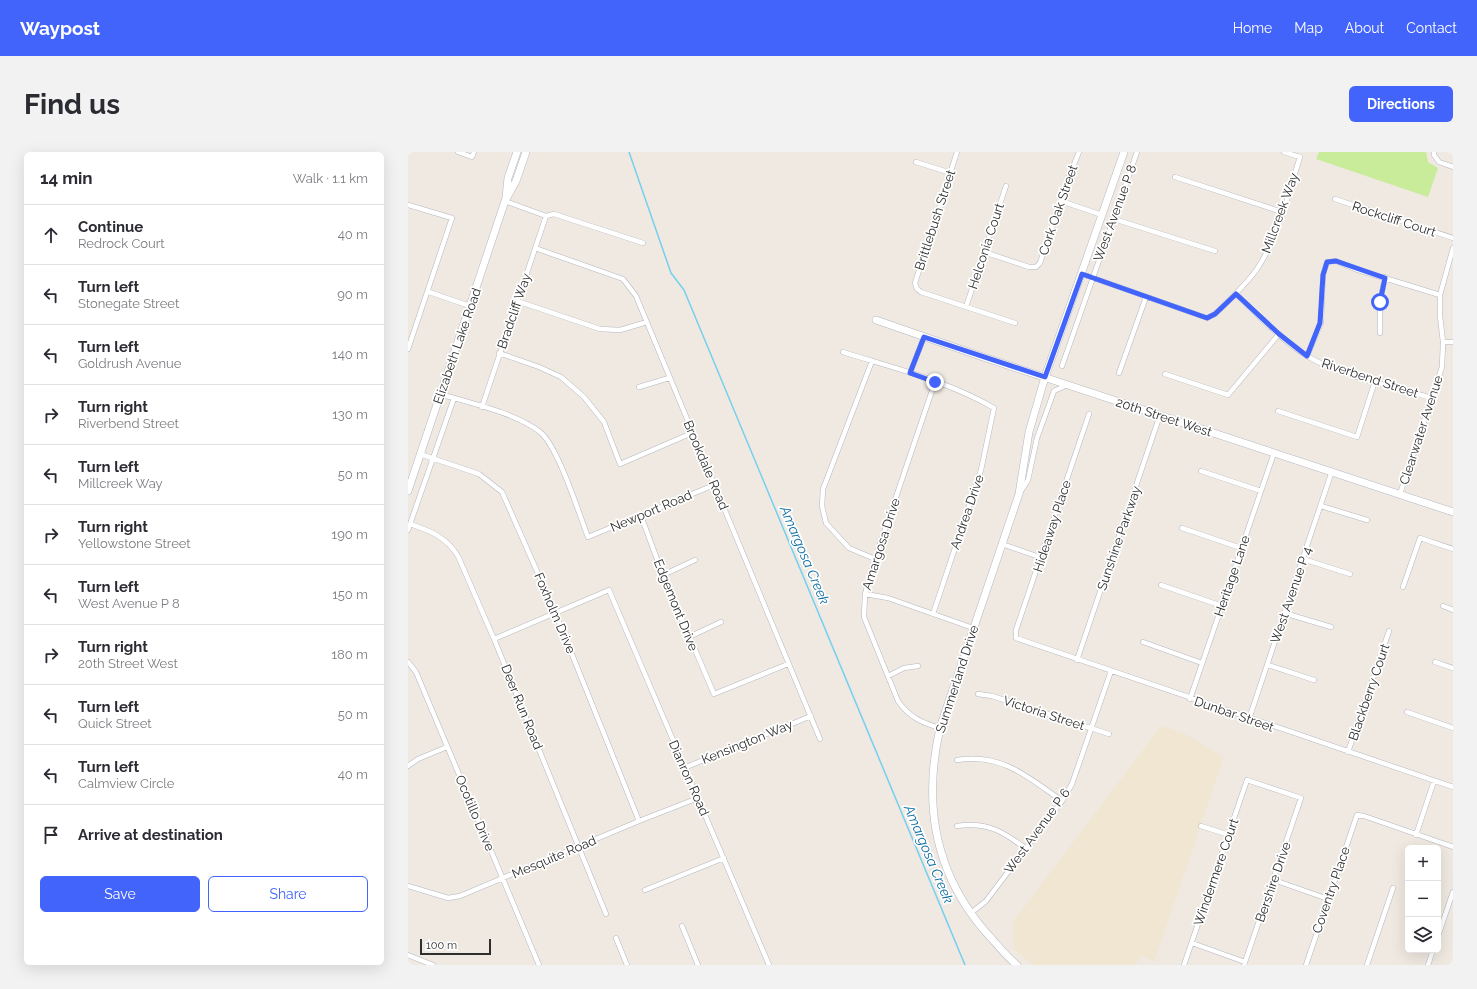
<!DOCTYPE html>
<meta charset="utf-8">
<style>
:root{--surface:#fff;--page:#f2f2f3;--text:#2b2b33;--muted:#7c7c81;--line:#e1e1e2;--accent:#4264fb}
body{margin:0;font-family:Raleway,sans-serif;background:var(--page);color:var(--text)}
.controls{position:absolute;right:12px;bottom:12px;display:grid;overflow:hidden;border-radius:6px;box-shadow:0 4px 16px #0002}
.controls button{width:36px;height:36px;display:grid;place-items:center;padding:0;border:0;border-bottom:1px solid var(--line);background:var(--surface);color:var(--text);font:20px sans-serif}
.scale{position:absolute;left:12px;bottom:10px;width:71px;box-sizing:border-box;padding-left:4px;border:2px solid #2e2e2e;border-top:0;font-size:11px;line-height:14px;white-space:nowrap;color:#2e2e2e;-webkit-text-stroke:3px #fff;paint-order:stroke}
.stop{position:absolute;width:12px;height:12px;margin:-9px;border:3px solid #4264fb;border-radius:50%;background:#fff}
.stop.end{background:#4264fb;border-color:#fff;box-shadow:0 1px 4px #0008}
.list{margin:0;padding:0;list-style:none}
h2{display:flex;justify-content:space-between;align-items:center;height:52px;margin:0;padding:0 16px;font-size:17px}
h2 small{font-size:13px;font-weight:400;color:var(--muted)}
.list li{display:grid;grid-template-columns:26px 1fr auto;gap:12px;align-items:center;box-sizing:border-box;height:60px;padding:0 16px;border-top:1px solid var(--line)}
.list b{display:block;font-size:15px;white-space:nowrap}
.list p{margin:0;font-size:13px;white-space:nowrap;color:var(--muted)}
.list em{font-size:13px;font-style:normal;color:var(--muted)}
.actions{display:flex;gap:8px;padding:12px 16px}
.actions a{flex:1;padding:9px 0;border:1px solid var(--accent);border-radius:6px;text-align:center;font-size:14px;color:var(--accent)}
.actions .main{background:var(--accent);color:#fff}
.icon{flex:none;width:22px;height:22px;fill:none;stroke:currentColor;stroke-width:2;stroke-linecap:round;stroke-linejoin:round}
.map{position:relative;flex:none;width:1045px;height:813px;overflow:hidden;border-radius:6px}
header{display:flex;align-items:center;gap:24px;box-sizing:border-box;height:56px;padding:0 20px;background:var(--accent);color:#fff}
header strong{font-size:19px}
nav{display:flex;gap:22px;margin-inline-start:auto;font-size:14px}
.intro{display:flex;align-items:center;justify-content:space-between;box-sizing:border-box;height:96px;padding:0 24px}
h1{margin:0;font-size:28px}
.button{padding:10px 18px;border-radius:6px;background:var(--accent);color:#fff;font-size:14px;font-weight:700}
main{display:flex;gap:24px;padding:0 24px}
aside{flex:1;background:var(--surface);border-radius:6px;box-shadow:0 4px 16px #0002}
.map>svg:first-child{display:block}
.education{fill:#f0e6d1}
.pitch{fill:#c9ec9a}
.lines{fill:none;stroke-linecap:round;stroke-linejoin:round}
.stream{stroke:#75cff0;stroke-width:1.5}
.street-casing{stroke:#b4b7c1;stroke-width:5.5}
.secondary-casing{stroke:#b4b7c1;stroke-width:8}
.street{stroke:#fff;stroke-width:4.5}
.secondary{stroke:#fff;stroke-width:7}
.route{stroke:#4264fb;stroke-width:5}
.labels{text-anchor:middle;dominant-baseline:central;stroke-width:3.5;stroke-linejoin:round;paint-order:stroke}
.street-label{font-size:13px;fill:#2e2e2e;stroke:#fff}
.water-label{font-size:14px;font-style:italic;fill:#0d6fa3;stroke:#fff}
</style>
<header>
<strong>Waypost</strong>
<nav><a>Home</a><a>Map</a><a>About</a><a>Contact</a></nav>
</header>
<div class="intro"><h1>Find us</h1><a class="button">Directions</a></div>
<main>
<aside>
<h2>14 min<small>Walk · 1.1 km</small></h2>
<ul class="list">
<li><svg class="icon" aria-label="ahead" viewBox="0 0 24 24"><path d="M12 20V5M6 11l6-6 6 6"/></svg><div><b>Continue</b><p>Redrock Court</p></div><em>40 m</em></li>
<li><svg class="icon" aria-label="left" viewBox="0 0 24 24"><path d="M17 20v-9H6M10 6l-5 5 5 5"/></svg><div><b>Turn left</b><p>Stonegate Street</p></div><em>90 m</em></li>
<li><svg class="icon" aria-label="left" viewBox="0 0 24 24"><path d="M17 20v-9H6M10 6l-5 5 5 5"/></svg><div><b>Turn left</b><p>Goldrush Avenue</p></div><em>140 m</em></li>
<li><svg class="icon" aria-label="right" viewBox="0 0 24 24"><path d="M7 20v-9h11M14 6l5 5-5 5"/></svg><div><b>Turn right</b><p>Riverbend Street</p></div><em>130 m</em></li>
<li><svg class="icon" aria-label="left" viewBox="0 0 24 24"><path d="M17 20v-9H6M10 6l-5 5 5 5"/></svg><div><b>Turn left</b><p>Millcreek Way</p></div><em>50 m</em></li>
<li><svg class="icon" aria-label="right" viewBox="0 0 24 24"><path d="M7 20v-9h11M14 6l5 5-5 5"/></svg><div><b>Turn right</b><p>Yellowstone Street</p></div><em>190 m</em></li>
<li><svg class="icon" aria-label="left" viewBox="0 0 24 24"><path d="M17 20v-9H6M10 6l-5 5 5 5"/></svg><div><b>Turn left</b><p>West Avenue P 8</p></div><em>150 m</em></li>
<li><svg class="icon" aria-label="right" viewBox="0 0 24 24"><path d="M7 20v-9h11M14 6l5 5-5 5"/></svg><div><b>Turn right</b><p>20th Street West</p></div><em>180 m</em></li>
<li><svg class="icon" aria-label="left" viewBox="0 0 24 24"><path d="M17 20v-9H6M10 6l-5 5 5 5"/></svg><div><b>Turn left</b><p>Quick Street</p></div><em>50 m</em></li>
<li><svg class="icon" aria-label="left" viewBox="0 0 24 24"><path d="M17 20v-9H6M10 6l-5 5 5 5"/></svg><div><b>Turn left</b><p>Calmview Circle</p></div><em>40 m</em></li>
<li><svg class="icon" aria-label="arrive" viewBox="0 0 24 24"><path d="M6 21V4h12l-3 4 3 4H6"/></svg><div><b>Arrive at destination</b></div></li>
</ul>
<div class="actions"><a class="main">Save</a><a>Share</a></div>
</aside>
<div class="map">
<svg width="1045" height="813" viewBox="0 0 1045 813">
<rect width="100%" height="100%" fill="#efe9e1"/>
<!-- education -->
<path class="education" d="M753 574 779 583 816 605 746 810 734 803 727 813H625L606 797 605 770Z"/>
<!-- pitch -->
<path class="pitch" d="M911 0H1018L1020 10 1030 16 1020 45 908 7Z"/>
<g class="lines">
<!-- stream -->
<path class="stream" d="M221 0 263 121 276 138 557 813"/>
<defs>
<path id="street" d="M50 0 64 5 66 0
M549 0 507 131 509 137 513 140 607 171
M1026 0V3L1031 10 1045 15
M508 10 543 21
M767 25 874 60
M927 47 1045 86
M97 49 138 64
M653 49 694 63
M0 53 44 66 0 197
M138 64 146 62 235 91
M706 67 807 99
M127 96 215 127 228 144 412 587
M576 100 621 115H628L632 111 658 32 671 0
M674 122 799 166 807 162C821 148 837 134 849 117 871 84 880 42 892 5L876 0
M21 140 62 154
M828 142C850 163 873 188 899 204 932 224 986 235 1024 246
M109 149 192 177 212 178 239 170
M558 155 598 34
M972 181V150L977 125
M1035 190H1045
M435 200C485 216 540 229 586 256L573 318 525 462
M91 201 131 215 153 225 176 245 196 270 212 312 284 281
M899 204 913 171 915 123 919 110 928 109 947 117 1032 143
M464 209 415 337 414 354 418 371 441 396 467 407
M654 214 729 0
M502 221 516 185
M711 221 738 145
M757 222 820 243 871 182
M527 230 467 407 457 442 456 465 490 549C501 565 514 571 532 576
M231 235 261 226
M32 242C62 251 108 261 132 280 150 294 171 362 180 385L306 333
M74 255 138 64
M870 259 949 285 967 229
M681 262 608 478V486L1045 635
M12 302 71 322 94 340 147 460 231 669
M793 319 853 339
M613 339 620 328 629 286 646 239 659 233
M992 342 1034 215 1035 190 1032 164V143L1045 96
M913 354 959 368
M233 364 255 423 306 542 380 512
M2 372C23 379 38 385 50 404L86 487 198 762
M774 376 833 396
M0 378 46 246
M594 392 634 406
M895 407 942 422
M255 423 287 408
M753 433 814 454
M995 435 1012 386 1045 397
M457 442 480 446 565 476
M1035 454 1045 458
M876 461 923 475
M281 485 313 470
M86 487 201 438 361 813
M735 490 794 511
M669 508 752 263
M0 510 8 520 131 813
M1027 510 1045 516
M860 513 906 528
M480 524 496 516 510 514
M570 542 584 544 701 582
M782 547 866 301
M999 560 1045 576
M841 567 924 319
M940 600 981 479
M549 608C594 601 620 625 654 649
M0 614 10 607 39 595
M276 616 403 564
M549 674C579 670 595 679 618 697
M793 674 821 683
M1008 683 1026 629
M866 728 920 747
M0 734 40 746 52 744 231 669 290 646
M237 738 316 706
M563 761 578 749 654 649 664 632 703 519
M274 774 290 813
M1030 784 1045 740
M208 786 219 813
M784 791 837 810
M0 803 25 813
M776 813 839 628 893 646 836 813
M898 813 949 663 956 664 1045 695
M959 813 985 736
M1020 813 1025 798"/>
<path id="secondary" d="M98 45 100 26 109 0
M468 168 575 205 1045 360
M0 339 97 49 108 29 118 0
M609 813C600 806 592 796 584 787 527 726 514 655 532 576L611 342 621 280 637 225 716 0"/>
</defs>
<!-- street casing -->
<use href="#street" class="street-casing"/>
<!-- secondary casing -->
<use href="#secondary" class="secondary-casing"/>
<!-- street -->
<use href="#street" class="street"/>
<!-- secondary -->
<use href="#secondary" class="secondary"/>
</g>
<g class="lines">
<!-- route -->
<path class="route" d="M527 230 502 221 516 185 637 225 674 122 799 166 807 162 828 142 871 182 899 204 912 171 915 123 919 110 928 109 977 126 972 150"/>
</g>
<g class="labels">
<!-- street labels -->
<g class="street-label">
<text transform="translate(650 58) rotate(-71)">Cork Oak Street</text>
<text transform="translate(707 61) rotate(-70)">West Avenue P 8</text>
<text transform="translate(872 61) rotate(-70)">Millcreek Way</text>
<text transform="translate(986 67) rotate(18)">Rockcliff Court</text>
<text transform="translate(527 68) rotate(-72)">Brittlebush Street</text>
<text transform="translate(578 94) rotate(-72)">Helconia Court</text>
<text transform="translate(106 159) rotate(-71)">Bradcliff Way</text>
<text transform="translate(49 194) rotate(-71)">Elizabeth Lake Road</text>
<text transform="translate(962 226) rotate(18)">Riverbend Street</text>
<text transform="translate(756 265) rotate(18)">20th Street West</text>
<text transform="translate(1013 278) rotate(-72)">Clearwater Avenue</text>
<text transform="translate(298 313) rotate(67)">Brookdale Road</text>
<text transform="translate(243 359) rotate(-23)">Newport Road</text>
<text transform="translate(559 360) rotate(-71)">Andrea Drive</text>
<text transform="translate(644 374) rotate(-72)">Hideaway Place</text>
<text transform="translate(711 386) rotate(-71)">Sunshine Parkway</text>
<text transform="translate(473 392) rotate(-72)">Amargosa Drive</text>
<text transform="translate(824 424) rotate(-71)">Heritage Lane</text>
<text transform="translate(883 443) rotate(-71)">West Avenue P 4</text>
<text transform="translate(268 453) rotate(68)">Edgemont Drive</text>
<text transform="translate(147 461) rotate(67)">Foxholm Drive</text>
<text transform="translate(549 527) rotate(-72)">Summerland Drive</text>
<text transform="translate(961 540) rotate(-71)">Blackberry Court</text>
<text transform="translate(114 555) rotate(68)">Deer Run Road</text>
<text transform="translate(636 561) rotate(18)">Victoria Street</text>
<text transform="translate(826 562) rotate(19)">Dunbar Street</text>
<text transform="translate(339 590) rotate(-22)">Kensington Way</text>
<text transform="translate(281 626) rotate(66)">Dianron Road</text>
<text transform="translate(67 661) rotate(67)">Ocotillo Drive</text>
<text transform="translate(629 679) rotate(-54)">West Avenue P 6</text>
<text transform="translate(146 705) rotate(-23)">Mesquite Road</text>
<text transform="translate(808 720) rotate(-71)">Windermere Court</text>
<text transform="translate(865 730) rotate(-71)">Bershire Drive</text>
<text transform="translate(923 738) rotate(-71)">Coventry Place</text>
</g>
<!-- water labels -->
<g class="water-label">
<text transform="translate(397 403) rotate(67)">Amargosa Creek</text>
<text transform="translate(521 702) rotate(67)">Amargosa Creek</text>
</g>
</g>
</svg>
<div class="controls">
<button>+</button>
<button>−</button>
<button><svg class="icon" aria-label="layers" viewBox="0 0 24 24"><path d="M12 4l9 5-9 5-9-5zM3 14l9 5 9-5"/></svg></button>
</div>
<div class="scale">100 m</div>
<div class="stop" style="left:972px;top:150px"></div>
<div class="stop end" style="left:527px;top:230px"></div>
</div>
</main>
